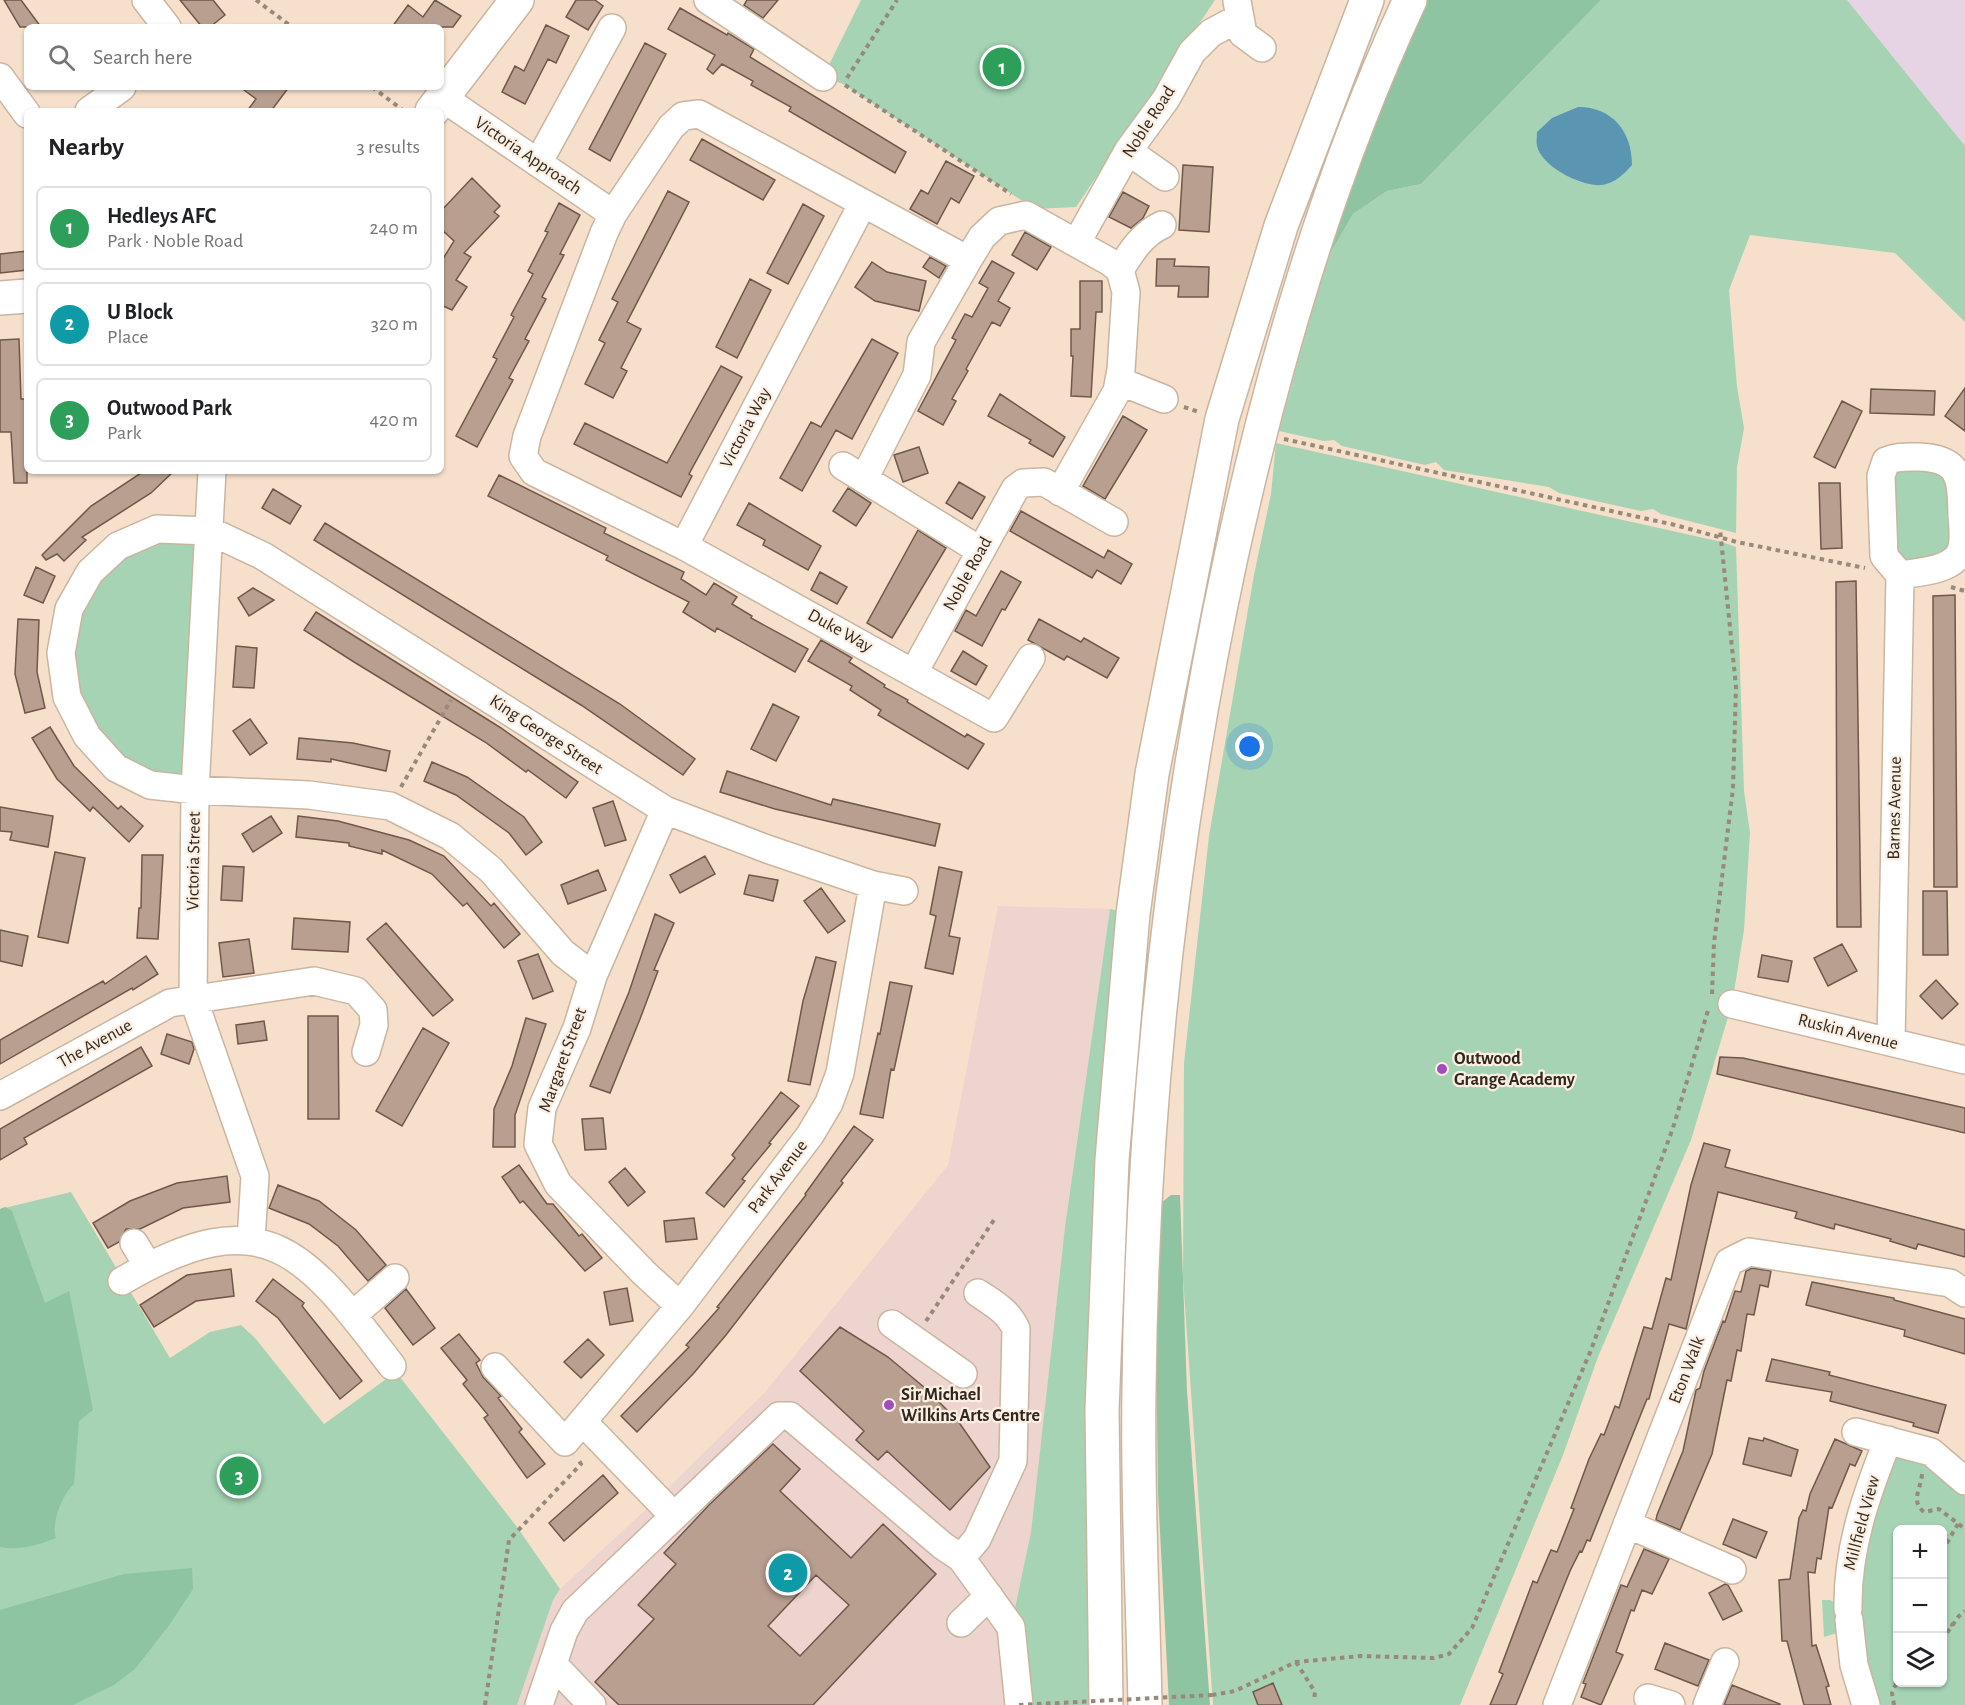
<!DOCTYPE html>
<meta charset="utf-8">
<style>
:root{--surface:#fff;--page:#f6f6f6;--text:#202124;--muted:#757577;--line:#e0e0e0;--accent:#0b8043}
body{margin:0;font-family:"Alegreya Sans",sans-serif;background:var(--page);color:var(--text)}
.controls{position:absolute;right:18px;bottom:18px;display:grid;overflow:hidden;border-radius:9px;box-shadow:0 2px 4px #0004}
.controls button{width:54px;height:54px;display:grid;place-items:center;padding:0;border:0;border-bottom:2px solid var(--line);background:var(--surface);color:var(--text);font:30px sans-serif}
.you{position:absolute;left:1250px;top:747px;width:21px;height:21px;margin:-15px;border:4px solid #fff;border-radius:50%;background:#1a73e8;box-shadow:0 0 0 9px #1a73e833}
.badge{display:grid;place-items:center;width:39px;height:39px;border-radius:50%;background:var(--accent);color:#fff;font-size:20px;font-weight:700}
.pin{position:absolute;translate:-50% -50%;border:3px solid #fff;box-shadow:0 2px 6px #0006}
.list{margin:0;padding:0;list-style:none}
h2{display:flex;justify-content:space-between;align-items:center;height:78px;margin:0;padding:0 24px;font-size:26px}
h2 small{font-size:20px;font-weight:400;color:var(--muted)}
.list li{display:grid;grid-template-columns:39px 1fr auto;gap:18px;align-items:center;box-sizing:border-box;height:84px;margin:0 12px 12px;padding:0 12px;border:2px solid var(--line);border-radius:9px}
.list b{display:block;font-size:22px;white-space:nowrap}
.list p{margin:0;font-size:20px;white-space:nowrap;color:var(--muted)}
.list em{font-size:20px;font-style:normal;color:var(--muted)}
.icon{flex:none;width:33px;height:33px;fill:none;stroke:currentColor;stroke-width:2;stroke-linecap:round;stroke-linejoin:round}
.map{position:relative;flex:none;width:1965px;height:1705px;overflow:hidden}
.search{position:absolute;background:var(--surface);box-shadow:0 2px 4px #0004;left:24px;top:24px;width:420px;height:66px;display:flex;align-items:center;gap:15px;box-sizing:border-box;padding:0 21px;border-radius:9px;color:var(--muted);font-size:22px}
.panel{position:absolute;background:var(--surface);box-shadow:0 2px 4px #0004;left:24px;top:108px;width:420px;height:366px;border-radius:9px}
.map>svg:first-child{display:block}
.commercial{fill:#e6d4e5}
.education{fill:#eed4cf}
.green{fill:#a5d3b4;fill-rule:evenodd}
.forest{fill:#8ec4a1}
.water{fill:#5a95b2}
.building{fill:#b99f90;stroke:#6f584a;stroke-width:1.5;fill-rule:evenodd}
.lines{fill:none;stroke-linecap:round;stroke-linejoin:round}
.minor-casing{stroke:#cab5a0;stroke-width:30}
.major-casing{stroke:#cab5a0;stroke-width:36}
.highway-casing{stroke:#cab5a0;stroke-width:36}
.path{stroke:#98897a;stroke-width:4;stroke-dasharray:4.5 4.5;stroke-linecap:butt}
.minor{stroke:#fff;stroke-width:27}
.major{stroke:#fff;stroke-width:33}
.highway{stroke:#fff;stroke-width:33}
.path-bridge{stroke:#98897a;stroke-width:4;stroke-dasharray:4.5 4.5;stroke-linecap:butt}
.poi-dot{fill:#a14ebd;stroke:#fcefe2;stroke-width:2}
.labels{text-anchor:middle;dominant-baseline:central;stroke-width:4.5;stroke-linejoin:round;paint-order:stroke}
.street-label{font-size:18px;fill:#302820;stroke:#fcefe2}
.poi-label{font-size:18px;font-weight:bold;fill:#302820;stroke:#fcefe2;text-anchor:start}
</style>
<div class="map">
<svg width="1965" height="1705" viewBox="0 0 1965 1705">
<rect width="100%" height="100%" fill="#f6e0cb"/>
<!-- commercial -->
<path class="commercial" d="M1847 0H1965V146Z"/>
<!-- education -->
<path class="education" d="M998 906 1110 909 1065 1227 1031 1532 1011 1627 1019 1705H517L553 1600 560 1589 657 1499 766 1391 948 1165Z"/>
<!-- green -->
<path class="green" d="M861 0H1215L1076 207 1035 209 843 84 823 77Z
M1601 0H1847L1965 146V322L1895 253 1750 235 1729 290 1737 387 1744 428 1737 467 1736 533 1661 514 1653 509 1641 511 1559 493 1549 487 1444 470 1436 462 1425 465 1342 446 1334 440 1324 441 1279 431 1326 261 1353 214 1387 191 1421 184Z
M1276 443 1722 542 1736 547 1744 791 1750 833 1744 930 1732 1004 1691 1140 1598 1357 1563 1455 1460 1705H1213L1183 1278 1184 1063 1209 836 1254 575 1271 494Z
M1938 458 1963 535 1928 571 1884 556 1886 461Z
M210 531 195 790 150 785 67 697 69 609 118 546Z
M1110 909 1133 914 1106 1705H1019L1011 1627 1031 1532 1065 1227Z
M71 1192 170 1358 210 1332 241 1325 255 1338 324 1424 396 1372 517 1527 560 1589 553 1600 517 1705H0V1209Z
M1888 1440 1965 1481V1705H1866L1837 1633 1824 1637 1822 1600H1830L1837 1604ZM1898 1530H1942V1682H1898Z"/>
<!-- forest -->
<path class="forest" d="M1410 0H1601L1421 184 1387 191 1353 214 1326 261 1277 437 1259 430Z
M1171 1195H1180L1187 1391 1210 1705H1169L1158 1493 1156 1342 1162 1202Z
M5 1207 12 1211 45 1303 69 1291 93 1410 79 1421 74 1484C62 1495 51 1523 56 1538 37 1545 20 1551 0 1547V1209Z
M192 1568 193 1589 170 1624 135 1669 114 1685 73 1705H0V1610L124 1574Z"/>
<!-- water -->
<path class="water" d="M1578 107C1612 107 1632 131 1632 165 1624 174 1615 183 1602 185 1582 187 1542 167 1537 146 1536 142 1537 136 1537 132L1552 118Z"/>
<!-- building -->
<path class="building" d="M4 0H21L41 27H20Z
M180 0H213L225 15 210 27H202Z
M435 0 461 16 453 27H392L408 5 423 17Z
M576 0H595L603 6 588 30 566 17Z
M747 0H778L763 18 744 5Z
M680 8 727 35 728 33 754 49 750 57 906 152 895 173 789 111 791 107 751 85 753 81 722 64 713 74 707 69 715 55 668 29Z
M546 25 569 36 556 63 548 59 525 104 502 92 515 66 524 71Z
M645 43 666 54 610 161 589 149Z
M240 87H289L271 111H247L256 99Z
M702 139 775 180 763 200 690 160Z
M946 161 974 176 959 203 951 198 937 224 910 209 921 190 928 194Z
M1183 165 1213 167 1209 232 1179 230Z
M472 178 500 206 494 212 499 216 464 253 471 257 456 280 467 287 452 310 441 305V262L454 241 441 229V211Z
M668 191 689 202 627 322 641 329 621 368 627 371 613 398 585 384 605 343 599 340 618 302 612 299Z
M1123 192 1149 206 1143 218 1131 228 1109 217Z
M559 203 580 215 560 254 564 255 542 297 546 299 525 339 529 341 509 378 513 380 477 447 456 436 497 359 493 357 514 317 511 315 533 274 528 271 548 232 545 231Z
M803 204 824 216 788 284 767 273Z
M1025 232 1051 247 1037 270 1012 255Z
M27 251V270L0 273V254Z
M930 257 946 266 939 278 923 267Z
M1157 259H1175L1174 266 1209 267 1208 297H1178L1179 286H1156Z
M992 261 1014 273 998 301 1010 308 1000 326 992 322 966 369 968 371 952 399 956 401 943 425 918 411 956 340 952 338 965 314 972 317 988 288 979 283Z
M872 262 887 272 926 281 919 311 875 301 855 287Z
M750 279 771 290 737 358 716 347Z
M1080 281H1102V312H1096L1091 397 1071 396 1073 356H1071V329H1080Z
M19 339 21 399H27V483H14L11 432H0V340Z
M872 339 898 353 852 439 836 430 802 491 780 478 811 422 821 427Z
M721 366 742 377 689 474 692 476 681 497 574 444 585 423 667 463Z
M1965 388V431L1945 416Z
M1871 389 1935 391 1934 415 1870 413Z
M1000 394 1065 437 1053 457 1029 443 1031 440 988 416Z
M1842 401 1862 411 1835 468 1814 457Z
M1123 416 1147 430 1105 499 1083 486Z
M919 447 928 473 903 482 894 455Z
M144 471H174L151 493 82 537 86 540 64 561 57 554 46 560 42 555 91 506Z
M499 475 606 528 604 533 684 572 681 579 706 595 714 583 737 597 732 604 752 616 751 618 808 649 795 672 717 628 715 632 683 612 689 602 606 560 608 556 488 496Z
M959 482 985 497 972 519 946 503Z
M1819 483H1840L1842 548 1821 549Z
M848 488 871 503 856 526 833 511Z
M273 489 301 506 290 524 262 508Z
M749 503 821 546 808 570 763 545 765 540 737 525Z
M1021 511 1104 558 1108 550 1132 564 1121 584 1097 570 1092 578 1010 531Z
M325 523 620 704 695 759 683 775 581 705 314 540Z
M918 530 946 548 892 638 867 623Z
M36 567 55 576 43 603 24 595Z
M1001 571 1021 582 1005 610 1002 609 982 646 955 631 966 610 976 616Z
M820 572 847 587 837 604 811 590Z
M1856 581 1861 927H1837L1836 582Z
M253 588 274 600 249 616 238 598Z
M1955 595 1957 887H1934L1933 596Z
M316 612 501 728 578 782 566 798 528 770 526 772 485 742 354 662 304 630Z
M18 619 39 620 37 672 45 708 25 713 15 674Z
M1039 619 1081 642 1084 638 1119 658 1107 678 1067 656 1064 660 1028 640Z
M821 640 852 658 849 662 885 685 884 687 908 700 907 702 965 737 967 734 984 744 968 769 878 715 881 710 850 690 852 686 808 661Z
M236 646 257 648 254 688 233 687Z
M963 651 987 666 976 685 951 671Z
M773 704 799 717 776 761 751 749Z
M250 719 267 743 250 755 233 731Z
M50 727 74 766 118 809 121 806 143 826 129 842 93 807 90 811 57 779 32 738Z
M299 738 353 743 390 751 386 771 331 759V762L297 759Z
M432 762 467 777 524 817 542 842 526 855 509 833 456 795 424 781Z
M727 771 831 805 833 799 940 824 935 846 775 809 720 792Z
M613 801 626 840 605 846 593 808Z
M0 807 53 816 48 847 10 840 12 832 0 831Z
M271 816 282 833 253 852 242 834Z
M298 816 338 821 409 840 444 856 491 906 494 903 520 934 504 948 467 903 463 906 432 874 382 850V854L349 846V843L296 837Z
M55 852 85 858 68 943 38 937Z
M142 855H163L158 939 137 938 139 908H141Z
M705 856 715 874 680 893 670 875Z
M223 866 244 867 242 901 221 900Z
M939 867 962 872 949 936 960 938 953 974 925 968 936 916 930 914Z
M598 870 606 890 568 904 561 885Z
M749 875 778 880 773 901 744 894Z
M821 888 845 921 828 933 804 901Z
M1923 891H1947L1948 955H1923Z
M655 914 674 923 654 970 658 971 640 1019 610 1093 590 1086 629 992Z
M294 918 350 922 348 952 292 949Z
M386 923 453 1000 433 1016 367 939Z
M0 930 28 936 22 966 0 961Z
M249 939 254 973 223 977 219 943Z
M1842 944 1857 971 1828 986 1814 958Z
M538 954 553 991 533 999 518 961Z
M1762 955 1792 961 1788 982 1758 977Z
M146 956 158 974 133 990 132 988 0 1064V1040L103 981 105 984Z
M816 957 836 962 810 1085 788 1081 803 1001Z
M1936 980 1958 1004 1942 1019 1920 996Z
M890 982 912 986 894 1070 891 1069 883 1118 860 1114 878 1033 880 1034Z
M308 1016H338L339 1119H308Z
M526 1018 546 1024 515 1115V1147H493L494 1109 512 1066Z
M264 1021 267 1040 238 1044 236 1025Z
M423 1028 449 1043 402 1126 376 1111Z
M167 1034 192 1042 194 1049 189 1064 161 1054Z
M141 1047 152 1066 24 1138 27 1144 0 1160V1129Z
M1720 1057 1743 1058 1965 1108V1133L1717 1074Z
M781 1092 799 1106 769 1143 771 1144 742 1179 745 1181 724 1207 706 1193 735 1158 732 1155Z
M603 1118 606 1149 585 1150 582 1119Z
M854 1126 873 1140 841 1181 843 1183 726 1335 693 1374 637 1432 621 1416 689 1347 686 1345 719 1308 717 1307 806 1195 805 1194Z
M1704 1143 1730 1150 1725 1167 1965 1230V1257L1918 1244 1916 1249 1890 1241 1891 1239 1835 1224 1834 1229 1795 1218 1797 1212 1718 1192 1686 1329 1669 1324 1649 1399H1647L1590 1541 1587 1540 1582 1552 1580 1551 1570 1571 1516 1705H1490L1503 1674 1499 1672 1533 1581 1537 1583 1551 1550 1557 1552 1574 1509 1571 1508 1589 1459 1601 1434 1604 1435 1615 1406 1619 1408 1644 1327 1652 1329 1666 1278 1671 1280 1691 1185Z
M519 1165 547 1204H553L579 1236 582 1234 602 1258 585 1271 523 1201 520 1203 502 1177Z
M625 1168 645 1192 628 1206 609 1182Z
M227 1176 230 1202 183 1208 140 1229H126L119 1242 108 1248 93 1223 130 1201 177 1183Z
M278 1185 319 1201 356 1230 386 1265 368 1281 338 1246 309 1224 269 1208Z
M694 1218 697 1239 666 1242 664 1221Z
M1752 1268 1771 1271 1768 1287 1760 1285 1754 1315 1747 1314 1741 1351 1737 1350 1731 1381 1727 1380 1712 1454 1680 1530 1656 1520 1657 1515 1683 1451 1696 1390 1700 1388 1704 1371 1723 1321 1725 1322 1735 1291 1741 1292 1746 1271Z
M231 1269 234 1296 196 1301 154 1327 140 1305 187 1275Z
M273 1279 304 1303 302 1306 362 1381 340 1399 278 1318 256 1301Z
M1812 1282 1894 1298V1300L1965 1319V1354L1904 1336 1905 1330 1806 1305Z
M627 1288 633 1321 610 1325 604 1292Z
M406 1289 435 1328 413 1345 385 1308Z
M840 1327 888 1357 925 1388 958 1421 990 1467 950 1510 887 1451 878 1460 856 1440 864 1431 800 1371Z
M459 1334 480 1360 476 1363 483 1377 501 1396 498 1398 522 1429 519 1432 545 1464 527 1478 484 1418 488 1415 463 1384 467 1380 441 1348Z
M588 1339 604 1355 581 1378 564 1362Z
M1772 1359 1830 1372 1829 1375 1946 1405 1938 1433 1913 1426 1914 1423 1830 1401 1832 1392 1766 1381Z
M1749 1438 1763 1441 1764 1438 1798 1450 1791 1476 1743 1464Z
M1835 1439 1862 1451 1855 1466 1850 1464 1832 1508 1829 1507 1821 1559 1817 1558 1815 1573 1808 1572 1812 1646 1816 1645 1829 1686 1826 1687 1831 1705H1804L1787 1641H1782L1779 1580 1790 1579 1799 1518 1803 1510 1806 1511 1810 1494Z
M773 1444 800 1469 780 1491 851 1558 883 1524 936 1574 813 1705H619L595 1682 654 1619 638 1605 676 1564 664 1553 709 1505ZM816 1575 849 1605 800 1656 768 1626Z
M603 1475 618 1493 564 1541 549 1523Z
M1733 1519 1767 1532 1756 1558 1723 1544Z
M1644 1549 1669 1559 1652 1594 1642 1590 1634 1611 1631 1610 1616 1652 1623 1655 1601 1705 1581 1697 1586 1684 1583 1683 1621 1585 1627 1587Z
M1725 1584 1728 1585 1742 1611 1723 1620 1709 1593Z
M1665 1643 1709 1660 1698 1686 1655 1669Z
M1273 1683 1282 1705H1258L1253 1692Z
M1732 1685 1780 1704V1705H1724Z"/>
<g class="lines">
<defs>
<path id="minor" d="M146 0 167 27
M708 0 823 77
M1237 1 1243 34 1262 48
M0 77 27 114
M443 98 613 214
M89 111 122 87
M699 114 863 203 684 546 534 472 523 456 527 436 604 233 613 214 671 127 683 116Z
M1128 151 1165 177
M538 163 612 28
M863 203 968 260
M1077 242 1128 151 1166 99 1192 52 1211 33 1239 18
M1120 270C1131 252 1142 234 1162 225
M1119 381 1164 399
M843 466 981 551
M212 471 195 790 193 998 255 1176 251 1240
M864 479 917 375 921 342 968 260 982 237 999 221 1026 215 1110 262 1120 270 1126 292 1121 370 1117 391 1060 492
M684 546 994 718 1031 658
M914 672 1015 489 1023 483 1044 482 1114 522
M665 810 593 976 577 1028 542 1108 538 1144 558 1184 644 1273 680 1306
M593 976 563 953 491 870 450 836 390 806 309 795 195 790 150 785 116 768 87 736 67 697 61 653 69 609 90 572 118 546 157 529 210 531 263 556 665 810 767 849 873 885 904 891
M1732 1004 1965 1060
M1891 1042 1900 575 1884 556 1881 476 1886 461C1897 456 1907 457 1918 457 1962 458 1961 479 1962 516 1963 527 1965 543 1960 553 1950 571 1918 572 1900 575
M0 1096 170 1003 314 981 356 991 373 1010 374 1025 366 1052
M134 1243 148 1266
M122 1281C265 1197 305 1252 392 1366
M353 1315 395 1278
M892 1324 963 1374
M495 1367 565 1442 680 1306 810 1135 829 1103 840 1073 873 885
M584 1423 673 1515
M1856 1432 1931 1452 1965 1481
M1627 1524 1732 1570
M961 1558 977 1539 1013 1461 1016 1329C1008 1311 994 1304 978 1293
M1848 1609C1847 1549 1866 1495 1888 1440
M1849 1620 1854 1665 1866 1705
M961 1623 989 1596
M553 1664 592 1705
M1648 1698 1671 1705
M539 1705 564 1631 575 1611 779 1416H790L943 1546 961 1558 1011 1627 1019 1705
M1557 1705 1729 1262 1749 1252 1950 1283 1965 1293
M1707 1705 1725 1662"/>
<path id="major" d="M432 111 517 0
M0 298 27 296"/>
<path id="highway" d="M1106 1705 1102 1410 1112 1160 1133 914 1152 774 1222 419 1281 226 1367 0
M1145 1705C1143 1600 1137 1495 1139 1390 1142 1110 1172 830 1231 557 1273 366 1327 178 1410 0"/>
</defs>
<!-- minor casing -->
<use href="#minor" class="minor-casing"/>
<!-- major casing -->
<use href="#major" class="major-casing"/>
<!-- highway casing -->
<use href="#highway" class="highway-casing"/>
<!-- path -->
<path class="path" d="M256 0 292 27
M847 78 897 0
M845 85 1011 194
M372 87 404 111
M1184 407 1199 412
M1284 439 1675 525 1737 542 1865 568
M1951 587 1965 591
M401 787 451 700
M1712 994 1714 943 1733 788 1736 687 1720 529
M926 1321 996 1217
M1922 1474C1921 1489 1910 1501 1924 1512L1939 1509 1965 1529
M1942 1551 1958 1524
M1942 1621 1953 1625
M1942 1640 1959 1616 1965 1611
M1296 1662 1315 1692 1314 1700
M1212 1695 1235 1691 1296 1662 1361 1656 1434 1658 1449 1654 1472 1628 1591 1350 1673 1128 1709 1007
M485 1705 509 1540 581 1464 577 1458
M1894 1705 1892 1693 1898 1679"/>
<!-- minor -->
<use href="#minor" class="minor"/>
<!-- major -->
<use href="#major" class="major"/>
<!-- highway -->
<use href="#highway" class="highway"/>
<!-- path-bridge -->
<path class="path-bridge" d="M1019 1705 1212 1695"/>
</g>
<!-- markers -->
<g class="poi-dot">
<circle cx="1442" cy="1069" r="6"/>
<circle cx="889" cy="1405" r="6"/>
</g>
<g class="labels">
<!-- street labels -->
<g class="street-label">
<text transform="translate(1149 122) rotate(-57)">Noble Road</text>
<text transform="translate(528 156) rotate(34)">Victoria Approach</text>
<text transform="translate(746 428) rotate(-62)">Victoria Way</text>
<text transform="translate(968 574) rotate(-61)">Noble Road</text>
<text transform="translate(840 631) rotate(29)">Duke Way</text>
<text transform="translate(546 735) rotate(33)">King George Street</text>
<text transform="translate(1895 808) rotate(-89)">Barnes Avenue</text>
<text transform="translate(194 861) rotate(-89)">Victoria Street</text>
<text transform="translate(1848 1032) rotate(14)">Ruskin Avenue</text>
<text transform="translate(95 1044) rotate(-29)">The Avenue</text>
<text transform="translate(563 1060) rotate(-70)">Margaret Street</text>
<text transform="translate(778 1177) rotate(-53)">Park Avenue</text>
<text transform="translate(1687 1370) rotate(-69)">Eton Walk</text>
<text transform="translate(1862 1523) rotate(-75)">Millfield View</text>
</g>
<!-- poi labels -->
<g class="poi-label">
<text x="1454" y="1059">Outwood<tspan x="1454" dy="21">Grange Academy</tspan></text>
<text x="901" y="1395">Sir Michael<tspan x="901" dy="21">Wilkins Arts Centre</tspan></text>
</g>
</g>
</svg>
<div class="controls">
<button>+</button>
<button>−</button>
<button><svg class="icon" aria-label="layers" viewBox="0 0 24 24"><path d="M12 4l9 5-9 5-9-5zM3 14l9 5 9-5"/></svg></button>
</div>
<div class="you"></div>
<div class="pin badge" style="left:1002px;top:67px;background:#2e9e5b">1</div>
<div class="pin badge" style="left:788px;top:1573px;background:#0f9aa8">2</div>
<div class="pin badge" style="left:239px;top:1476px;background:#2e9e5b">3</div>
<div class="search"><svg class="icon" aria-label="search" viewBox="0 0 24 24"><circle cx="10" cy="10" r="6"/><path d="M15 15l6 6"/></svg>Search here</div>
<section class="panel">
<h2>Nearby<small>3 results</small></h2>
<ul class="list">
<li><span class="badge" style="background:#2e9e5b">1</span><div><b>Hedleys AFC</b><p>Park · Noble Road</p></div><em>240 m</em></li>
<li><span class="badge" style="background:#0f9aa8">2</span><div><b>U Block</b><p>Place</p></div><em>320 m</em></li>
<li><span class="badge" style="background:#2e9e5b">3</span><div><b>Outwood Park</b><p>Park</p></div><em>420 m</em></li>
</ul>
</section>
</div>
